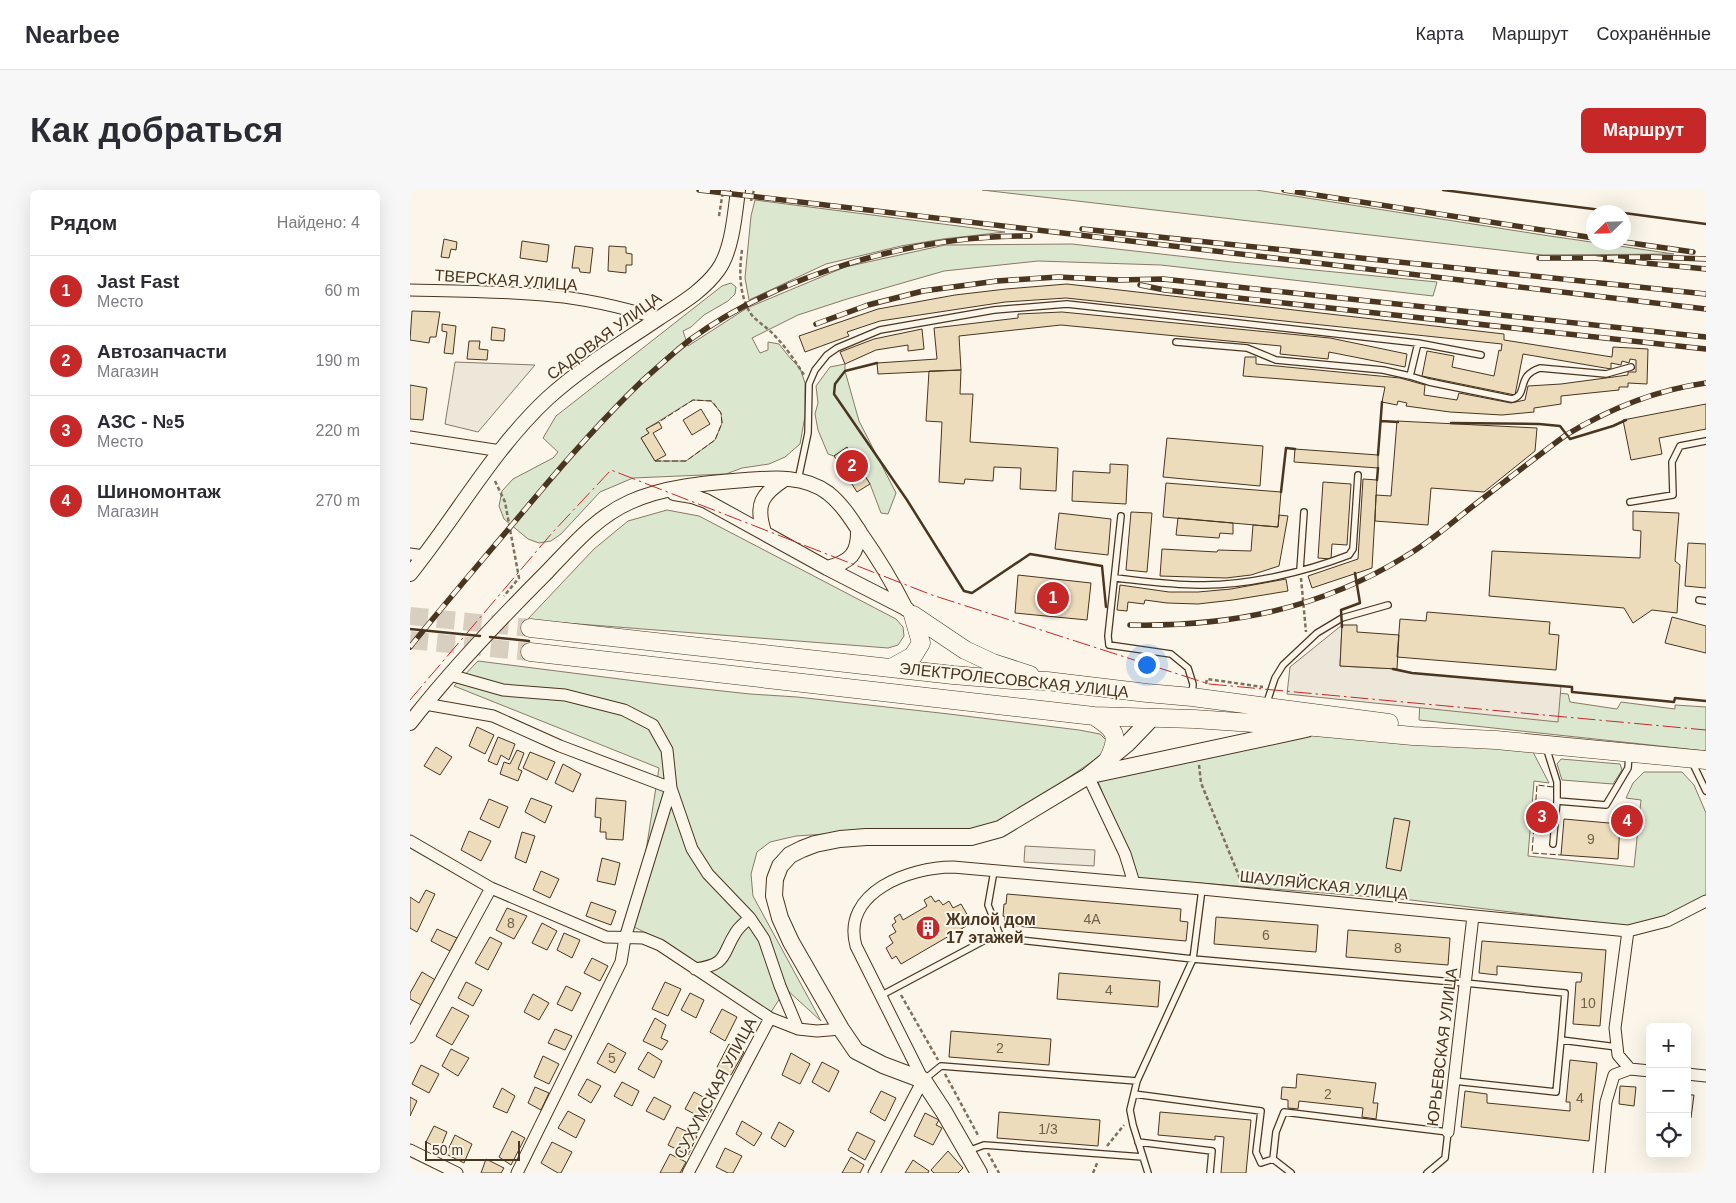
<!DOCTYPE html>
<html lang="ru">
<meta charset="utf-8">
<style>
:root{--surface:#fff;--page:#f7f7f7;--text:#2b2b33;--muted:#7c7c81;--line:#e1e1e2;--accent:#c62828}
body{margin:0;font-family:Helvetica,sans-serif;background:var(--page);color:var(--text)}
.controls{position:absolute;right:15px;bottom:15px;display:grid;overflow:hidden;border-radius:8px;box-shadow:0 5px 20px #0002}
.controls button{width:45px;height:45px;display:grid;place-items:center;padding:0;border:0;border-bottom:1px solid var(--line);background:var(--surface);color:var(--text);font:25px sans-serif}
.compass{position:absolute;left:1176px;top:15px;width:45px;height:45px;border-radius:50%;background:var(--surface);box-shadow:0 5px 20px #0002;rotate:247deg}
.scale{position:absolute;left:15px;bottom:12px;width:95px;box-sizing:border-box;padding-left:5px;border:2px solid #4a3520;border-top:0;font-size:14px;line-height:18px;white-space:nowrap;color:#4a3520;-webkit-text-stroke:4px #fbf6e9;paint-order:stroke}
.you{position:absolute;left:736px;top:474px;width:18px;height:18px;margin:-12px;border:4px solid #fff;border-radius:50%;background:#1a73e8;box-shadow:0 0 0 8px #1a73e833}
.badge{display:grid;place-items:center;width:32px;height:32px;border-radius:50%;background:var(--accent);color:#fff;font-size:16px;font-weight:700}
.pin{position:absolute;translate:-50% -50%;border:2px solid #fff;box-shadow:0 1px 5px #0006}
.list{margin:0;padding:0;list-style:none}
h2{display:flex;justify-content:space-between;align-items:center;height:65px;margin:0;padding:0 20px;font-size:21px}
h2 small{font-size:16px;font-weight:400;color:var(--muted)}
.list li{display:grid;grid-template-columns:32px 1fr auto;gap:15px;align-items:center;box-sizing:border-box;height:70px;padding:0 20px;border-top:1px solid var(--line)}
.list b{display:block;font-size:19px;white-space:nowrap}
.list p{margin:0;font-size:16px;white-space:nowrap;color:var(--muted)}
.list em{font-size:16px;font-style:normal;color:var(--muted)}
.icon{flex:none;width:28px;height:28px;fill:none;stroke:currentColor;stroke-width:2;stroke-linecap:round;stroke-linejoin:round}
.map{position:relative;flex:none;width:1296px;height:983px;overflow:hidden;border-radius:8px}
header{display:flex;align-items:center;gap:30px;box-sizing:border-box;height:70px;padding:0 25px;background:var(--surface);border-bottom:1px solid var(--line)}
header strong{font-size:24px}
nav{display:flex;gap:28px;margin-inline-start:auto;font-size:18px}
.intro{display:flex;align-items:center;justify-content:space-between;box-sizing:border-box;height:120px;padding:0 30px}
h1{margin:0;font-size:35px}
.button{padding:12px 22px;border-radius:8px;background:var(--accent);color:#fff;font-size:18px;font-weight:700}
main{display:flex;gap:30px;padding:0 30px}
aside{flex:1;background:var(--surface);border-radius:8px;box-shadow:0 5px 20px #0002}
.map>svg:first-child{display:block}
.green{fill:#dce7d0;stroke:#887966;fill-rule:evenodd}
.parking{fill:#ede7d9;stroke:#887966}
.building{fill:#ecdcbc;stroke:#4a3520}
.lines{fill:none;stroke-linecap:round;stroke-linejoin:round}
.primary-tunnel{stroke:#d8cfc1;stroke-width:18;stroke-dasharray:18 9;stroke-linecap:butt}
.service-casing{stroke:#4a3520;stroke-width:8}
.minor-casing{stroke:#4a3520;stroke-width:13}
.tertiary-casing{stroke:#4a3520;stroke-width:16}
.secondary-casing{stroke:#4a3520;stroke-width:18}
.primary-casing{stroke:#4a3520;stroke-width:19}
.path{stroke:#7f6f5c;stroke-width:2.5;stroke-dasharray:4 2.5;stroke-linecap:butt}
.service{stroke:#fbf6e9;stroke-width:5.5}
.minor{stroke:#fbf6e9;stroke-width:11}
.tertiary{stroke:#fbf6e9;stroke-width:14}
.secondary{stroke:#fbf6e9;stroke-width:16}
.primary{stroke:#fbf6e9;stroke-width:18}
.rail-casing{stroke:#4a3520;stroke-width:5.5}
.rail{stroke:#fbf6e9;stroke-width:4;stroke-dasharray:11;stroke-linecap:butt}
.fence{stroke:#4a3520;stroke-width:1;stroke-dasharray:6 2.5;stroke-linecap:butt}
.wall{stroke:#4a3520;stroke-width:2.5}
.power{stroke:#c62828;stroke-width:1;stroke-dasharray:18 4 2.5 4;stroke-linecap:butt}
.labels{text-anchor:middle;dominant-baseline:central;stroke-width:4;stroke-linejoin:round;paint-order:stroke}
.number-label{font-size:14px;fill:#725f47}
.street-label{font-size:16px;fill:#4a3520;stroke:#fbf6e9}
.poi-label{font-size:16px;font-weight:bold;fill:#4a3520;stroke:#fbf6e9;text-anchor:start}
</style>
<header>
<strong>Nearbee</strong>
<nav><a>Карта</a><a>Маршрут</a><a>Сохранённые</a></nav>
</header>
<div class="intro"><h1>Как добраться</h1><a class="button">Маршрут</a></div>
<main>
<aside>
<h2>Рядом<small>Найдено: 4</small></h2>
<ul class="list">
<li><span class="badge">1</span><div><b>Jast Fast</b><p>Место</p></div><em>60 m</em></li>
<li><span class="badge">2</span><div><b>Автозапчасти</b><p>Магазин</p></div><em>190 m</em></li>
<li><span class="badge">3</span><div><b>АЗС - №5</b><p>Место</p></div><em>220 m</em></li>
<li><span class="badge">4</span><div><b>Шиномонтаж</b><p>Магазин</p></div><em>270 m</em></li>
</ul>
</aside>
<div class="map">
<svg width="1296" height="983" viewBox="0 0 1296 983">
<rect width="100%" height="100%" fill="#fbf6e9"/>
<!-- green -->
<path class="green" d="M572 0H846L1133 45 1264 64 1133 65Z
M345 10 595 42 533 49 491 56 416 74 339 110 335 88 341 26Z
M662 54 822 72 1027 92 1023 106 751 75 628 71 534 81 437 109 388 125 342 148 350 163 358 160V152L369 154 380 168 390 178 395 193V226L390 254 375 267 359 274 332 278 316 284 223 288 190 302 151 344 141 351 129 353 118 349 94 329 89 316 92 301 103 289 143 268 148 262 133 248 146 226 312 96 321 93 326 97 325 104 318 111 294 125 281 137 273 141 278 156 337 118 435 77 535 55ZM283 210 301 211 311 223 312 233 305 250 276 271H245L231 248 239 243 236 239Z
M435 174V181L449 231 486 303 478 324 471 323 460 294 437 258 424 266 418 264 408 240 405 224 408 213 406 196 420 177Z
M257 320 289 326 486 429 493 437 494 446 488 455 478 458 117 430 184 359 218 331Z
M68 471 257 495 340 504 387 507 539 524 669 540 690 544 696 550 697 557 693 564 601 627 568 639 431 643 386 646 360 652 347 662 341 684 343 706 411 831 376 799 361 822 240 745 224 737 249 578 44 496Z
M1011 491 1158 504 1160 512 1207 519 1211 512 1265 519V515L1296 517V561L1009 530Z
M896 545 1122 560 1139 593 1124 591 1118 666 1224 677 1231 610 1216 608 1223 593 1234 582H1272L1284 595 1296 623V705L1255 728 1217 736 1001 710 727 688 687 589Z
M1151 569 1210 574 1212 580 1203 594 1152 590 1147 574Z"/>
<!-- parking -->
<path class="parking" d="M45 172 125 175 68 242 35 234Z
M932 435 930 476 987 479 1002 483 1151 496 1148 532 877 504 880 477Z
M615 656 685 660 684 676 614 672Z"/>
<!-- building -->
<path class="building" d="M34 49 47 52 46 60 41 59 39 68 31 67Z
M112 51 139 55 137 72 110 68Z
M165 56 183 58 180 83 170 82 169 78H162Z
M199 56 216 57V63L222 64V75H216V83L198 81Z
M657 94 1094 144V150L1202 167 1203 157 1238 159 1237 194 1218 193V197H1209V200L1151 206V214L1124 218V222L1092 225 1040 222 996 216 997 213 988 211 987 215 972 212 975 197 833 186 835 167H846V174L990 188 1015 195 1014 205 1047 210 1049 203 1101 213 1115 210 1118 196 1151 194 1218 185V182H1226V170L1220 169 1219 173 1212 171 1211 175 1201 173V179L1113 164 1105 205 1012 186 1017 161 1044 166 1042 177 1084 186 1089 160 1091 161 1092 154 656 108 595 112 470 131 437 142 439 146 395 162 389 146 468 119 545 105 596 99Z
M2 121 30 122 26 147H20L19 153 0 150Z
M652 122 920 148 997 164 995 177 919 162 918 169 870 164 871 156 651 135 549 146 551 180 468 184 467 173 527 169 524 138 608 128V124Z
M32 134 46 136 43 164 34 163 37 142 32 141Z
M82 137 95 139 94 151 81 150Z
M512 139 514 159 498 161V155L466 160 435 174 430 162 464 149Z
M59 151H70L69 159 78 160 77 170 57 169Z
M551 180 550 204H563L560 252 648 258 646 301 610 299 611 278 584 277 583 291 555 289 554 294 529 292 532 232 516 231 519 181Z
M0 195 17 198 13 230 0 229Z
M1296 214V239L1249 248 1252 264 1221 270 1213 230Z
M291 219 300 234 282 245 273 230Z
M987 231 1127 238 1125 261 1074 302 1021 298 1018 335 965 331 966 305 981 306Z
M249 232 252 238 243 243 256 265 245 271 231 248 239 243 236 239Z
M757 248 853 256 850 296 753 287Z
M437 257 460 294 447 302 424 266Z
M885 259 968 265V278L884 272Z
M700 274 718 275 716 314 662 311 663 281 700 283Z
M953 289 967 290 962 378 902 398 898 386 948 369Z
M913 292 941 294 937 355 922 354 921 369 908 368Z
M756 293 871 302 868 337 753 327Z
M1223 321 1269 323 1265 371 1270 375 1267 423 1242 420 1223 433 1214 418 1079 406 1082 361 1230 368 1231 341 1223 340Z
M721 322 742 323 737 382 716 380Z
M649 323 701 329 698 365 645 359Z
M869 325 878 326 869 376 841 385 816 388 750 386 752 359 807 362 808 360 841 361 843 335 868 337Z
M768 328 823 333V344L810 343 809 348 766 345Z
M1278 353 1296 354V398L1275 396Z
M608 385 681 393 677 430 605 423Z
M876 389 878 401 823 410 788 414 757 413 735 410 734 414 718 412 717 421 707 420 710 395 759 402H788L821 399Z
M1017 422 1140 432 1139 444 1149 445 1146 480 987 467 990 429 1016 431Z
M1262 427 1296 436V463L1255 453Z
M932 435H947V442L989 445 987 479 930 476Z
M67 537 84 545 75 564 59 556Z
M88 547 105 554 99 570 91 565 87 575 78 571Z
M26 557 42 567 30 585 14 576Z
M107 560 114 563 108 579 112 581 108 591 90 584 94 572 100 574Z
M120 562 145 572 137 590 113 578Z
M153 574 171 584 163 602 145 593Z
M121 608 142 616 135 633 115 622Z
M186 608 216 611 213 650 196 649V642H190L191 628 185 627Z
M79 609 98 617 89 638 70 629Z
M1127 621H1137V633L1127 632Z
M1213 627 1225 628 1224 637 1212 635Z
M984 628 1000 631 991 681 976 678Z
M1154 629 1210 634 1208 669 1151 665Z
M59 641 81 651 71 671 51 660Z
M112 642 125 646 116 673 105 668Z
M192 668 210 673 205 695 187 691Z
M131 681 149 689 140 708 123 700Z
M16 700 25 704 7 742 0 738V707L9 713Z
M597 704 771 719 770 731 778 732 776 751 594 735 595 727 593 726 594 714H596Z
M521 706 525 712 529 710 533 715 539 711 543 718 551 714 558 726 554 728 558 735 491 774 486 766 482 769 476 758 483 753 479 746 486 742 482 735 486 732 484 728 490 724 493 730 517 716 514 710Z
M181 712 206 721 201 735 176 726Z
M97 718 117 726 104 749 86 740Z
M806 727 908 735 906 762 804 754Z
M132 733 147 741 137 760 122 753Z
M27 739 47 748 40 761 21 751Z
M938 740 1040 748 1038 775 936 767Z
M154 743 170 750 162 768 147 760Z
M80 747 92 753 78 780 65 773Z
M1072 751 1196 760 1190 836 1163 834 1166 792H1171L1172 783 1087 776V785L1069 783Z
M182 768 198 776 190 791 174 783Z
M12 782 27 791 13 816 0 809V803Z
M649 783 750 791 748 817 647 809Z
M56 792 72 800 63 816 48 808Z
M255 792 271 799 258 826 242 819Z
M156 796 171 803 162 821 147 814Z
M280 803 294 810 286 828 271 820Z
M123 804 139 813 129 830 114 822Z
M42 817 59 826 42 855 26 846Z
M312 819 327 827 315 851 300 842Z
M245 828 256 835 251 848 258 851 252 860 233 851Z
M145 839 162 846 155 860 138 853Z
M541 841 641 849 639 875 539 867Z
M198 853 216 863 205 883 187 873Z
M319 854 334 862 321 885 307 877Z
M41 859 59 868 48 886 32 876Z
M238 862 252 871 244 888 228 879Z
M381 863 400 874 390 894 372 885Z
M133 866 149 874 139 894 124 887Z
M1160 870 1187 873 1179 951 1051 937 1055 901 1077 904V913L1160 921V912H1156Z
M412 872 429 881 419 902 402 892Z
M11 875 29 884 19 903 2 894Z
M887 884 966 893 963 913H968L966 929 952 927 953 918 889 911 888 919 878 918V910L871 909 872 897 886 898Z
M177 889 191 896 181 913 168 905Z
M212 892 229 901 222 916 204 906Z
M1210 896 1226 897 1224 916 1209 914Z
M125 897 139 903 131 920 118 913Z
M92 898 105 906 97 923 83 917Z
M471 901 486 908 475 931 460 922Z
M284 902 295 908 292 915 302 919 296 930 275 919Z
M1277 905H1284L1281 928 1277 927Z
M0 907 7 911 0 926Z
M244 907 261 916 254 930 236 921Z
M158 921 175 930 166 948 148 938Z
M589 922 690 930 688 956 587 948Z
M750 922 841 930 836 983H811L814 947 805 946V950L748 945Z
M515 923 529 930 526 935 532 938 523 955 504 946Z
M332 931 352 943 344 956 326 944Z
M369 932 384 941 375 957 361 948Z
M24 936 37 942 30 959 16 952Z
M267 937 287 946 278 965 258 955Z
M102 941 115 948 101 975 89 967Z
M447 942 465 951 455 970 438 960Z
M45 945 62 954 54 973 36 964Z
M142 952 162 962 151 983H148L131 973Z
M315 958 332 966 323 983H318L306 977Z
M538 961 553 978 548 983H524L521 980Z
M260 964 276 972 270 983H250Z
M441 967 454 975 450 983H432Z
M76 969 94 978 91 983H71Z
M503 970 519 981 518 983H495Z"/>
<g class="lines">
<!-- primary-tunnel -->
<path class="primary-tunnel" d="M0 426 120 438
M0 450 120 462"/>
<defs>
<path id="service" d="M766 152 837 158 866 170 973 180 1000 186
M1008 153 1000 186 1019 192 1102 209C1119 205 1105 186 1130 178L1196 184 1221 177
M388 290 398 243 399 194 405 180 417 165 427 158 470 140 584 120 657 114 1008 153 1071 165
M1220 312 1263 305 1262 272 1270 256 1296 251
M711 326 698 446 699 455 761 464 778 478 783 494 782 506
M890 380 894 322
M705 388C733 391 761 395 789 395 836 396 895 382 939 365L943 359 948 285
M1289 410 1296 411
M856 515 865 488 873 475 907 443 932 428 978 415
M1136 557 1147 592V611L1196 615 1218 578 1219 565
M1284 571V576L1296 601
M1143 654 1147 611
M584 681 578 715 591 748 783 769 792 699
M472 805 577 749 591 748
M515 889 531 876 727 891 720 920 723 935 738 983
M727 891 783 769 1055 793 1155 803 1151 850
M1044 891 1146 902 1151 850 1207 857
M724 904 851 921 846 962 851 973 863 969 866 942 874 922 1038 942 1035 968 1017 983
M728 952 802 961 800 983
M558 961 574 955 733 967
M863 969 881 983"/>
<path id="minor" d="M0 100C48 101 95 101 143 106 179 109 214 118 248 128
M0 247 91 261
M0 364 14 366
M40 485 93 500 155 505 214 520 243 535 257 560 261 598 282 659 298 684 340 728 354 749 370 796 388 839
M15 514 83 526 150 556 261 598 215 748 211 772 107 983
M678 586 715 664 724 693
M0 651 81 698 196 747 233 748 250 755 360 828 388 839 407 841 431 839
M285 779C319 774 311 765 326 742 330 736 335 732 340 728
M0 847 81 698
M1220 879 1240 881
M1277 884 1296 886
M1038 942 1063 726
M0 960 47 983
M278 983 360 828
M464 983 513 890 446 756C431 702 500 677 543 677L792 699 1218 741 1257 731 1296 711
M1189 983 1196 912 1204 885 1220 879 1208 865 1205 838 1218 741"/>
<path id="tertiary" d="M264 303 282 306 296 311 417 378 497 419
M354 342C345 314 352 304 375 289
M417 378C440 372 449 364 448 339
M0 384C46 327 84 258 138 208 172 177 212 153 249 128 270 114 293 101 308 80 322 61 325 24 328 0
M0 533C42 479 89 430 137 382 162 356 186 327 220 312 255 296 297 293 335 290 363 288 394 285 418 303 432 314 442 330 451 344 468 368 483 393 496 419"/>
<path id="secondary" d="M681 585 896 539
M569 983 534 922 513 890 473 875 446 861 431 839 381 752 370 728 364 706 365 689 370 676 380 665 392 659 405 654 430 649 456 647H561L590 639 678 586 718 553 742 528"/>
<path id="primary" d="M503 425 555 460 583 473 620 485
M120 438 543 485 603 490 637 491 737 503 782 507 979 533
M120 462 684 526 784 529 905 537 1003 546 1086 550 1296 570
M481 478 503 466 511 453 503 425
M684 526C706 540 710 546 698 570"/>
</defs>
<!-- service casing -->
<use href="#service" class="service-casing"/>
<!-- minor casing -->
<use href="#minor" class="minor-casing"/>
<!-- tertiary casing -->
<use href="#tertiary" class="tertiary-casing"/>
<!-- secondary casing -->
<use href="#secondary" class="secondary-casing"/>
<!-- primary casing -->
<use href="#primary" class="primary-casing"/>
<!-- path -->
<path class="path" d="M341 11 344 0
M309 26 313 1
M332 60C329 81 329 106 341 124 347 132 357 137 364 145 376 157 385 171 394 185
M85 291 95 312 109 388 94 406
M891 388 896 442
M796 494 797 489 853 497
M789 575 791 593 831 691
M491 805 528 870
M535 884 569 947
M697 956 714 935
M578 963 589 983
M683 983 688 971"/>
<!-- service -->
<use href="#service" class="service"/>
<!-- minor -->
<use href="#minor" class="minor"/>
<!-- tertiary -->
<use href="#tertiary" class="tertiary"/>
<!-- secondary -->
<use href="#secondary" class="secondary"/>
<!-- primary -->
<use href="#primary" class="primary"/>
<defs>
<path id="rail" d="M289 0 1296 119
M874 0 1184 48
M672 39 1296 104
M1214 52 1283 62
M1129 68H1184
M1296 69 1239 67 1184 68 1296 79
M730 95 755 100 1296 159
M406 134 458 115 513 101 587 91 648 87 709 90 753 89 1296 147
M720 435C819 437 911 419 996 366 1020 352 1041 333 1063 316 1094 292 1125 268 1156 245 1199 219 1246 200 1296 193
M0 457C40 407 82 359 123 310 158 268 192 230 231 192 248 177 264 162 281 149 373 83 507 45 620 46"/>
</defs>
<!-- rail casing -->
<use href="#rail" class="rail-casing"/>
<!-- rail -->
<use href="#rail" class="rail"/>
<!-- fence -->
<path class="fence" d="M245 271H276L305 250 312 233 311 223 302 211 283 210 249 232
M1143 597 1127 595 1122 663 1151 665"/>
<!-- wall -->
<path class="wall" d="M1033 0 1207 22
M1214 23 1296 34
M467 173 435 181 425 194 424 204 497 310 554 401 562 403 620 364 692 376 696 417
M971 231 988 232
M1041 233 1129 234 1150 236 1160 249 1203 236 1216 230
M968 265 972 212
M967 290 968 278
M871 302 876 258 885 259
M932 437 931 420 950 413 945 383
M0 439 70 446
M80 447 119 451
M983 479 1002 483 1162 497V502L1264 512 1265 508 1296 511"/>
<!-- power -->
<path class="power" d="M0 510 142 343 201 280 522 405 799 494 1296 540"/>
</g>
<!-- icons -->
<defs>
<symbol id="building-disc" viewBox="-11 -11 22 22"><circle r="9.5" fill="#c62828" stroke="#fbf6e9"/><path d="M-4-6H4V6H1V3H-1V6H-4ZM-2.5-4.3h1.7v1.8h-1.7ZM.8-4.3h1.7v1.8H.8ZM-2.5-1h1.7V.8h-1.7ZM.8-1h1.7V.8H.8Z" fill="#fff"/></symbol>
</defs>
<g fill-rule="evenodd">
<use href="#building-disc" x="504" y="724" width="28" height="28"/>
</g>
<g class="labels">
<!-- number labels -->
<g class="number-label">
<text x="1181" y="649">9</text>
<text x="682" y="729">4А</text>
<text x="101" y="733">8</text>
<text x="856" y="745">6</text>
<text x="988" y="758">8</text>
<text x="699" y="800">4</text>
<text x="1178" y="813">10</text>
<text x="590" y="858">2</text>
<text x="202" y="868">5</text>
<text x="918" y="904">2</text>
<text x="1170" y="908">4</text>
<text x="638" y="939">1/3</text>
</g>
<!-- street labels -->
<g class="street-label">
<text transform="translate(96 90) rotate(4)">ТВЕРСКАЯ УЛИЦА</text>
<text transform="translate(194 146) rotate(-36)">САДОВАЯ УЛИЦА</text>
<text transform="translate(604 490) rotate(6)">ЭЛЕКТРОЛЕСОВСКАЯ УЛИЦА</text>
<text transform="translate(914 695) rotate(6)">ШАУЛЯЙСКАЯ УЛИЦА</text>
<text transform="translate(1032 857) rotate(-83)">ЮРЬЕВСКАЯ УЛИЦА</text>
<text transform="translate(305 898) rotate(-62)">СУХУМСКАЯ УЛИЦА</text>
</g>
<!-- poi labels -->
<g class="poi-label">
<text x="536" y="729">Жилой дом<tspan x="536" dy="18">17 этажей</tspan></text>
</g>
</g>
</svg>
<div class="controls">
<button>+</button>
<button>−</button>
<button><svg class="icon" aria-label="locate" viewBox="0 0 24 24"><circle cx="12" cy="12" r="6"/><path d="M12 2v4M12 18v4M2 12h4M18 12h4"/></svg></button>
</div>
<svg class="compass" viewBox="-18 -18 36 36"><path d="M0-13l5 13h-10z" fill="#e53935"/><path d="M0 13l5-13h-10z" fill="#7c7c81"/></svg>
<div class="scale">50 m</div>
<div class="you"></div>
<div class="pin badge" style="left:643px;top:408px">1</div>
<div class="pin badge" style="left:442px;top:276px">2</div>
<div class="pin badge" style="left:1132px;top:627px">3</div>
<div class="pin badge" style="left:1217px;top:631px">4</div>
</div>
</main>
